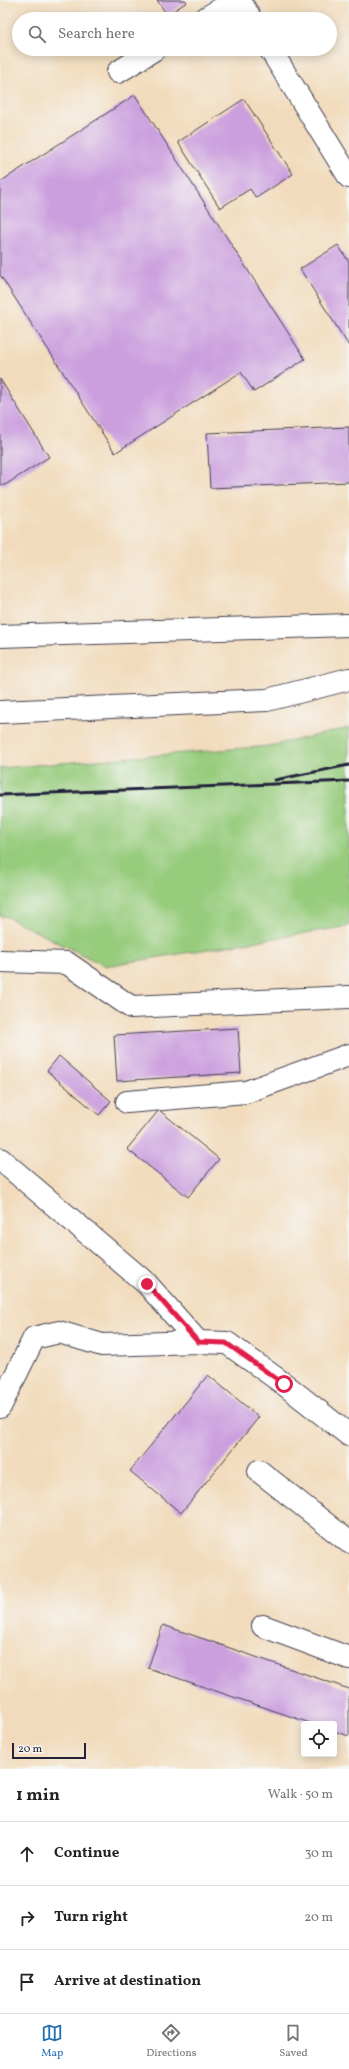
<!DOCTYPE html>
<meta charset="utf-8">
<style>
:root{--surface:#fff;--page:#f6f6f6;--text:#222;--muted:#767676;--line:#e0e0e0;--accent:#1f6fb2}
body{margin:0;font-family:Vollkorn,serif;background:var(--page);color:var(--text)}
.controls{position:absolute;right:12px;bottom:12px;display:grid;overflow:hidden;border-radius:4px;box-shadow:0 2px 10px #0003}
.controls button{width:36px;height:36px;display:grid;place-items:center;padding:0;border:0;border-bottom:1px solid var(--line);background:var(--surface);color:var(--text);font:20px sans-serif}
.scale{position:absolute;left:12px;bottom:10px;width:74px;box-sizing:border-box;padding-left:4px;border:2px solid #22223b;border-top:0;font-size:11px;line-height:14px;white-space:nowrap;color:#22223b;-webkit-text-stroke:3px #f6f6f2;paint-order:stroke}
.stop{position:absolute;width:12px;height:12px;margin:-9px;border:3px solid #e11d48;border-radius:50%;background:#fff}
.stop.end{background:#e11d48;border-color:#fff;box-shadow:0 1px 4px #0008}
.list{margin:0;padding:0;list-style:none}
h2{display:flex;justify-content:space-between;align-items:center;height:52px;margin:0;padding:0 16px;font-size:17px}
h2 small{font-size:13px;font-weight:400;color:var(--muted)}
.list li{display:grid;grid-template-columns:26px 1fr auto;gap:12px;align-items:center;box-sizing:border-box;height:64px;padding:0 16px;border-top:1px solid var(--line)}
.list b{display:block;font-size:15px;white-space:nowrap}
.list em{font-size:13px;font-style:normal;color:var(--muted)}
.icon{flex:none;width:22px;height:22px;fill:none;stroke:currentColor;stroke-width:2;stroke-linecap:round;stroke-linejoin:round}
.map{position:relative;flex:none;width:349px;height:1769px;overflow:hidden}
.search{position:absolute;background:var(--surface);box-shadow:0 2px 10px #0003;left:12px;right:12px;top:12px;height:44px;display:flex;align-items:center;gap:10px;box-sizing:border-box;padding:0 14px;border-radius:22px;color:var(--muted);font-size:15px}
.sheet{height:244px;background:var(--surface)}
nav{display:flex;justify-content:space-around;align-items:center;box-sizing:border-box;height:56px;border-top:1px solid var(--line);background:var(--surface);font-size:11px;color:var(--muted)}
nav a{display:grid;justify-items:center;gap:2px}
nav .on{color:var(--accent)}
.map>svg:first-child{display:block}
.green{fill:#97cc7d;stroke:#5c775c}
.building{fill:#cb9ede}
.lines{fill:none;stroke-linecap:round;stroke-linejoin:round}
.minor-casing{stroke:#413e4e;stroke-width:24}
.minor{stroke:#fff;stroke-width:22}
.rail{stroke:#22223b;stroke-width:3}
.route{stroke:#e11d48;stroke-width:5}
</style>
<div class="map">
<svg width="349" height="1769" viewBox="0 0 349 1769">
<rect width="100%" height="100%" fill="#f6f6f2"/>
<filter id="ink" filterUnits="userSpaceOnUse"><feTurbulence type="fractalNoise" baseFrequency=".025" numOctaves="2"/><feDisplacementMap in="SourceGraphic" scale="8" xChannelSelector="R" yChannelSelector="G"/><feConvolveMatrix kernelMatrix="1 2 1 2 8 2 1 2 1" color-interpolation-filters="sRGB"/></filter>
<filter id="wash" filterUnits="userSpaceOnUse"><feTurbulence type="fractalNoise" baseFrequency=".012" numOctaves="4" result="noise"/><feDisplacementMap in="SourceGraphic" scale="16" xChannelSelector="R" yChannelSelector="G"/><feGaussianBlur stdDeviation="0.9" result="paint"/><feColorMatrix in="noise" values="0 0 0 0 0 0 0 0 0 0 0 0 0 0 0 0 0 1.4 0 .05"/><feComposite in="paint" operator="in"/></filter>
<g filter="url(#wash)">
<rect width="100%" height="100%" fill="#f2dbbc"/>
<!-- green -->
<path class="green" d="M349 728V926L105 966 5 916H0V768L269 746Z"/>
<g id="blocks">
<!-- building -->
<path class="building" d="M157 0H185L187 2 167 15Z
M135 95 305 359 254 392 241 372 115 453 0 275V182Z
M244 99 293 174 256 198 250 189 220 208 178 142Z
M338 245 349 262V346L300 269Z
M0 379 49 457 5 485H0Z
M349 427V482L210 488 207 433Z
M238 1028 241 1073 117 1081 114 1035Z
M59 1056 111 1101 99 1115 47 1071Z
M159 1110 219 1159 188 1197 127 1149Z
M208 1375 259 1417 181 1513 130 1471Z
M163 1625 349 1689V1736L334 1731V1724H313L148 1668Z"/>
</g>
</g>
<g filter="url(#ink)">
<use href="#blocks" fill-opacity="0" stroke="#413e4e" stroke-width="1"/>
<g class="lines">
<defs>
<path id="minor" d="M239 0 251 19
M204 19 236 0
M270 49 349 177
M118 72 155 49
M0 636 349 625
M0 712 267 700 349 679
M0 961 67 963 131 1007 349 997
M127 1102 246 1092 349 1055
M0 1159 147 1284 198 1342 227 1343 284 1384 349 1435
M0 1407 34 1338 59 1332 102 1345 198 1342
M259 1471 349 1542
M263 1626 349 1658"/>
</defs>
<!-- minor casing -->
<use href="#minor" class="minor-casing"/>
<!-- minor -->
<use href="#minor" class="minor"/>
<!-- rail -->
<path class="rail" d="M275 780 349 765
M0 795 349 781"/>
</g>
</g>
<g class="lines" filter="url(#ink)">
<!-- route -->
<path class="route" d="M147 1284 198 1342 226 1343 284 1384"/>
</g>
</svg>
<div class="controls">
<button><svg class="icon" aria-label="locate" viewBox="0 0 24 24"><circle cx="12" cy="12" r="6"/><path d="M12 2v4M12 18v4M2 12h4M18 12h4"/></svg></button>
</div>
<div class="scale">20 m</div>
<div class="stop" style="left:284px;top:1384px"></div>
<div class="stop end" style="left:147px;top:1284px"></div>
<div class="search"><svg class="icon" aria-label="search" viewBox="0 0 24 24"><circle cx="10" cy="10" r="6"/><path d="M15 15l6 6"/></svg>Search here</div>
</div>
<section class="sheet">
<h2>1 min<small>Walk · 50 m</small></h2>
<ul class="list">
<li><svg class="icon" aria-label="ahead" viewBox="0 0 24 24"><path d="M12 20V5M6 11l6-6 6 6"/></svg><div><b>Continue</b></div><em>30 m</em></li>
<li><svg class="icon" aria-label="right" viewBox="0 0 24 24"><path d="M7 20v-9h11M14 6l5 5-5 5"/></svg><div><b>Turn right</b></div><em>20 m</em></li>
<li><svg class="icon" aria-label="arrive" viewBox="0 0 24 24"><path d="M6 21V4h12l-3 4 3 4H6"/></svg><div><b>Arrive at destination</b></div></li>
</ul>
</section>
<nav>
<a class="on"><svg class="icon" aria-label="map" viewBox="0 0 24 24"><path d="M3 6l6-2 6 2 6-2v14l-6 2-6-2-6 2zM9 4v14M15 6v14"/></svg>Map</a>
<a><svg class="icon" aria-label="directions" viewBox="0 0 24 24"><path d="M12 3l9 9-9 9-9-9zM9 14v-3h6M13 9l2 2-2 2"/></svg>Directions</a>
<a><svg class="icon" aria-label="saved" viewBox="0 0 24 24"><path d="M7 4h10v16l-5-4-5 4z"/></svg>Saved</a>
</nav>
